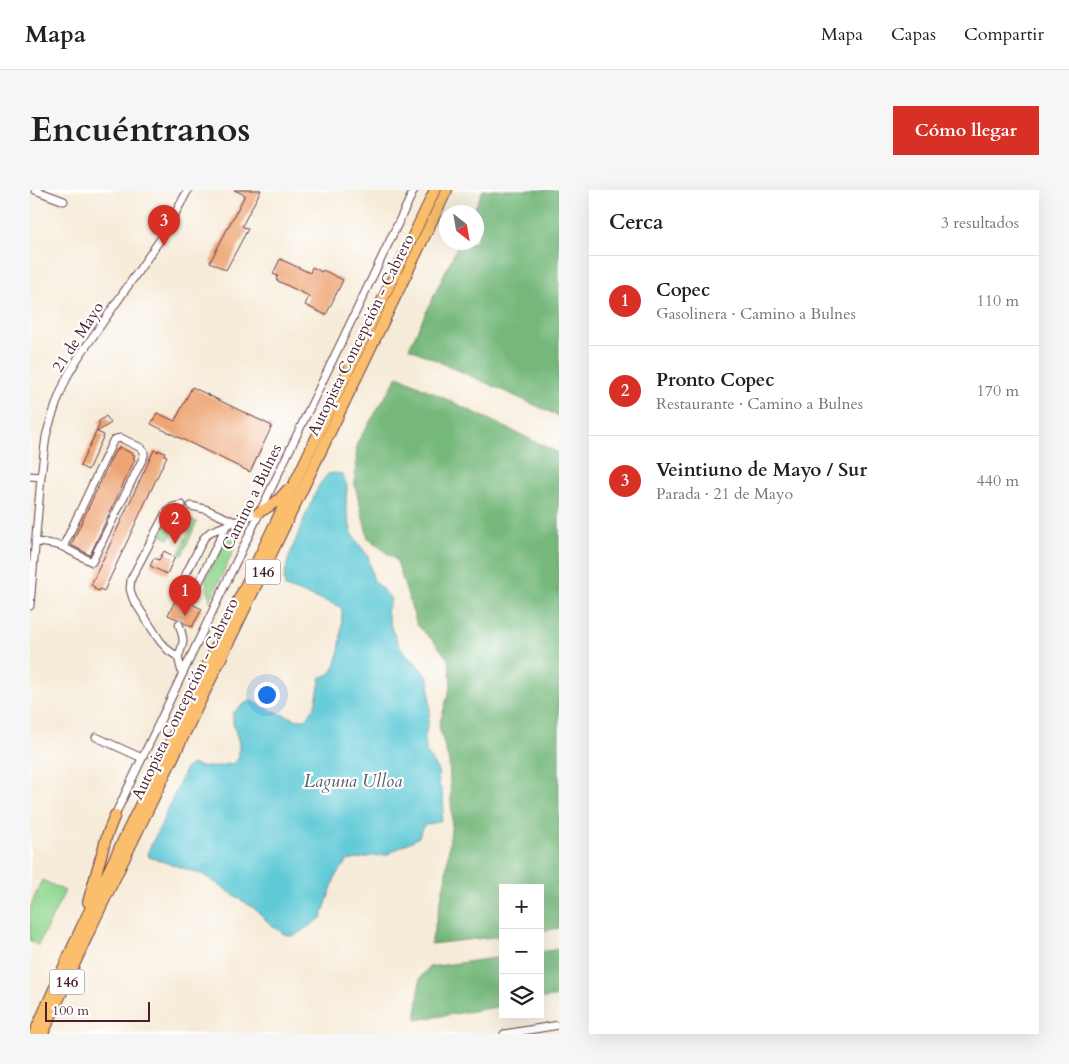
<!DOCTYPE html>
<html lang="es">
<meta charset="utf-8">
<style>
:root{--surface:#fff;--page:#f6f6f6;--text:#202124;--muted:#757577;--line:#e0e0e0;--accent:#d93025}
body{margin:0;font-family:Cardo,serif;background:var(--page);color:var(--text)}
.controls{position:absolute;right:15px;bottom:15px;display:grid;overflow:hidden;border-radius:0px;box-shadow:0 5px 20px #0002}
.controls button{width:45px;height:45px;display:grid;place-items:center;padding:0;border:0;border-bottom:1px solid var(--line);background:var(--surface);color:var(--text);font:25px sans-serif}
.compass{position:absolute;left:409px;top:15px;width:45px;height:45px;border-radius:50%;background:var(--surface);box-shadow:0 5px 20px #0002;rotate:149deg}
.scale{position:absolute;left:15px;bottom:12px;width:105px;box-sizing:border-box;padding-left:5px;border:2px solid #4a1f2b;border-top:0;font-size:14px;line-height:18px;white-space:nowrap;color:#4a1f2b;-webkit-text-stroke:4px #fff;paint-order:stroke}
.you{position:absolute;left:236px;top:504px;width:18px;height:18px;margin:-12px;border:4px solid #fff;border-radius:50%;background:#1a73e8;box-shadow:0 0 0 8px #1a73e833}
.badge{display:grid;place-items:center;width:32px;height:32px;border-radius:50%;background:var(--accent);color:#fff;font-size:16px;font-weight:700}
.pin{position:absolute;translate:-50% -41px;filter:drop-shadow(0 1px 2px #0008)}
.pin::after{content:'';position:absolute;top:26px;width:18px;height:15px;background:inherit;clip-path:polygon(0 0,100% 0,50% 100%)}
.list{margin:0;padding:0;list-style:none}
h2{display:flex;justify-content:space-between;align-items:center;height:65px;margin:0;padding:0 20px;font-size:21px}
h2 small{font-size:16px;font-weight:400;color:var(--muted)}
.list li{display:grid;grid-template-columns:32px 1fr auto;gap:15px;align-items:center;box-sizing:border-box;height:90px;padding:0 20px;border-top:1px solid var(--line)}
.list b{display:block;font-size:19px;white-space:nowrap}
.list p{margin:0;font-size:16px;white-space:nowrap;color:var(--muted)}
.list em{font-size:16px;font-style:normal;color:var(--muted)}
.icon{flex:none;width:28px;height:28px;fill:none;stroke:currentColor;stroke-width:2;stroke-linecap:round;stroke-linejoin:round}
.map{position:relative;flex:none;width:529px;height:844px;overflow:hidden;border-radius:0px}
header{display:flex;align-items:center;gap:30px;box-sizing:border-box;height:70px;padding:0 25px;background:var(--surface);border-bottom:1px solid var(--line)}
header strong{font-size:24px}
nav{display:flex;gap:28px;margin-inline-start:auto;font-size:18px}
.intro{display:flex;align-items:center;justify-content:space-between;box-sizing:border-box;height:120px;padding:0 30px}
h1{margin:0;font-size:35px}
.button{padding:12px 22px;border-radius:0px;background:var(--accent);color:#fff;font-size:18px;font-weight:700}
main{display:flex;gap:30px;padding:0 30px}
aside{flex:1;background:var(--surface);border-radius:0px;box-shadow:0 5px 20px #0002}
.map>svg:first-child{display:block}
.green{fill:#91d790;stroke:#6e7b5e}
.forest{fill:#74b87a;stroke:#5f6c52}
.water{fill:#5ec9d6;stroke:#547480}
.building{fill:#eea575}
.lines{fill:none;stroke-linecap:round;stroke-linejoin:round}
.minor-tunnel{stroke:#d4c2b5;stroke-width:7;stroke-dasharray:7 3.5;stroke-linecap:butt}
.minor-casing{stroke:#643e45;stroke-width:9}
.highway-casing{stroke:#643e45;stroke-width:12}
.minor{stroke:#fff;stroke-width:7}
.highway{stroke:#fabe6d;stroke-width:10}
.labels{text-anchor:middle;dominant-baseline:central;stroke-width:4.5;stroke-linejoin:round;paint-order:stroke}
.shield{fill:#fff;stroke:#80626b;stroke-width:1}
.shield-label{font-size:15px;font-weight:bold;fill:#4a1f2b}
.street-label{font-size:16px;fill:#4a1f2b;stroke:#fff}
.water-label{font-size:18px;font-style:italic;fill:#515a67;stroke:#fff}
</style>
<header>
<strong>Mapa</strong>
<nav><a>Mapa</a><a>Capas</a><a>Compartir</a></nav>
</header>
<div class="intro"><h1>Encuéntranos</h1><a class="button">Cómo llegar</a></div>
<main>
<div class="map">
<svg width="529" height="844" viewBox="0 0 529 844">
<rect width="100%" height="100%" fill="#fff"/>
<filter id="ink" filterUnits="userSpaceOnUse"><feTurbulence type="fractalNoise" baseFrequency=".02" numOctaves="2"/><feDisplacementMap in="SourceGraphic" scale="10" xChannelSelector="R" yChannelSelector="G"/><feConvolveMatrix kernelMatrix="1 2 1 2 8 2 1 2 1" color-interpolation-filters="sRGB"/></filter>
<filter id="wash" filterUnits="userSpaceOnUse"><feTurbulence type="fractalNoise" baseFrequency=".0096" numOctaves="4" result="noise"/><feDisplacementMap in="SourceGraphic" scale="20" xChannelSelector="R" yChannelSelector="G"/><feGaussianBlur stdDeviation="1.12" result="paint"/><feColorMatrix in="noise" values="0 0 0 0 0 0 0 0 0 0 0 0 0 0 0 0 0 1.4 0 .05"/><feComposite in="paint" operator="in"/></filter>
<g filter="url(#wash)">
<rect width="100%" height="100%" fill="#f6ebd8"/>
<!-- green -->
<path class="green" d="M146 326 167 332 152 365 149 363 161 337 148 331 139 349 127 343C132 334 136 329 146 326Z
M216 333 180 411 176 388 200 340Z
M12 690 35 701 8 755 0 751V718Z"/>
<!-- forest -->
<path class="forest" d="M453 0H529V226L379 158 429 53 447 52V22H443Z
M368 186 529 263V738L510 741V698H473V746L401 754 415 691 422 631 419 572 409 536 421 495 419 470 406 454 387 435 367 371 338 348 325 295 327 253Z
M529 759V806L510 809V762Z
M473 767V816L386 830 390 788 399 777Z"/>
<!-- water -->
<path class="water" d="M304 283 312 284 317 296 316 317 322 345 338 366 343 389 361 409 357 422 362 440 370 457 383 470 399 489 400 521 398 533 395 546 396 561 408 581 409 595 412 602 414 618 411 630C399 637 393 630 389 647L356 665 342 666 317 671 306 685 291 728 264 746 254 744 240 734 225 719 174 685 119 667 118 661 130 637 156 578 162 574 172 577H184L204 573 209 567V553L203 533V523L210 517 220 510 240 520 268 530 277 528 285 516 291 487C295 486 299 485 302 481 311 470 312 433 312 418L301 413 255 397 254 387 259 367 274 329 289 295 298 284Z"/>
<g id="blocks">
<!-- building -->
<path class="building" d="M204 0H231L212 36 218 39 196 80 180 72 215 5Z
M250 69 280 83 282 77 292 82 293 80 313 90 296 125 275 115 279 106 246 90 248 86 243 84Z
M162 197 242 236 220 282 121 234 127 223 145 231Z
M76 226 81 233 67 242 74 245 58 280 50 276 70 234 68 232Z
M89 257 105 265 103 268 105 269 60 365 41 355 81 269 86 260H88Z
M124 260 128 262V260L135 263 134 265 137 266 74 401 70 399 69 401 64 399 65 397 61 395Z
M134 361 145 367 137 384 120 376 124 368 129 370Z
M147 407 172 419 162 437 154 433 151 429H147L138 425Z"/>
</g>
</g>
<g filter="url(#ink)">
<use href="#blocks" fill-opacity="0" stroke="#643e45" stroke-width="1"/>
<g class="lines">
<!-- minor-tunnel -->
<path class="minor-tunnel" d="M149 434 161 409"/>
<defs>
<path id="minor" d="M5 0 34 11
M0 286 11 287
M152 315 143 317 135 324 101 389 100 399 103 409 130 451 138 460 148 467 152 483
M161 316 175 319 205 332
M5 352C15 353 24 353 33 357L62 372 114 266V261L111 258 91 248 86 249 83 251 33 357
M161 409C156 401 153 396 155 386L174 348 180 342 229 322
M161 409 196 336
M0 416 11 287 16 246 21 229 29 206 38 185 48 168 134 44 158 0
M148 467C155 451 154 450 149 434
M66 547 112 568
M85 625 384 0
M474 844 529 835"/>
<path id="highway" d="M229 322C241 317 249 310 257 300
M58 712 77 645 85 625
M4 844 51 738 405 0
M13 844 60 740 417 0"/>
</defs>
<!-- minor casing -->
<use href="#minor" class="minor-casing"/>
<!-- highway casing -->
<use href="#highway" class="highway-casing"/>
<!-- minor -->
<use href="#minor" class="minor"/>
<!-- highway -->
<use href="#highway" class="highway"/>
</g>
</g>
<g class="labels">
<!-- shield labels -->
<g class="shield">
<rect x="215.5" y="369.5" width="35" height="25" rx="4"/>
<rect x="19.5" y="779.5" width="35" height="25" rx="4"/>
</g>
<g class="shield-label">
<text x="233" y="382">146</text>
<text x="37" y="792">146</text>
</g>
<!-- street labels -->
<g class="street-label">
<text transform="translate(331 145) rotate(-64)">Autopista Concepción - Cabrero</text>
<text transform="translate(48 147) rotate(-57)">21 de Mayo</text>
<text transform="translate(222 307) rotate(-64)">Camino a Bulnes</text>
<text transform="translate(155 509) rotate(-64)">Autopista Concepción - Cabrero</text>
</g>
<!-- water labels -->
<g class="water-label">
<text x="323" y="591">Laguna Ulloa</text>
</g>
</g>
</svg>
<div class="controls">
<button>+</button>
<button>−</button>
<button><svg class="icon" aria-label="layers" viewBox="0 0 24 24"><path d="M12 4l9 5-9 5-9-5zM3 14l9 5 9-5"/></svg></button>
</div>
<svg class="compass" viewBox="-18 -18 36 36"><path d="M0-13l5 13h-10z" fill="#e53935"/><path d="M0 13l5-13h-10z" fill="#757577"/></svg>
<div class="scale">100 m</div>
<div class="you"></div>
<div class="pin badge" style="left:155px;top:426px">1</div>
<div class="pin badge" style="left:145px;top:354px">2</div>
<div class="pin badge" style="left:134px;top:56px">3</div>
</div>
<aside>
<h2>Cerca<small>3 resultados</small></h2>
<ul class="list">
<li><span class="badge">1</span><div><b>Copec</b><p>Gasolinera · Camino a Bulnes</p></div><em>110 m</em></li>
<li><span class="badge">2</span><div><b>Pronto Copec</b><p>Restaurante · Camino a Bulnes</p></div><em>170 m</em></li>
<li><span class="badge">3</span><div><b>Veintiuno de Mayo / Sur</b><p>Parada · 21 de Mayo</p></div><em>440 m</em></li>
</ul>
</aside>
</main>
